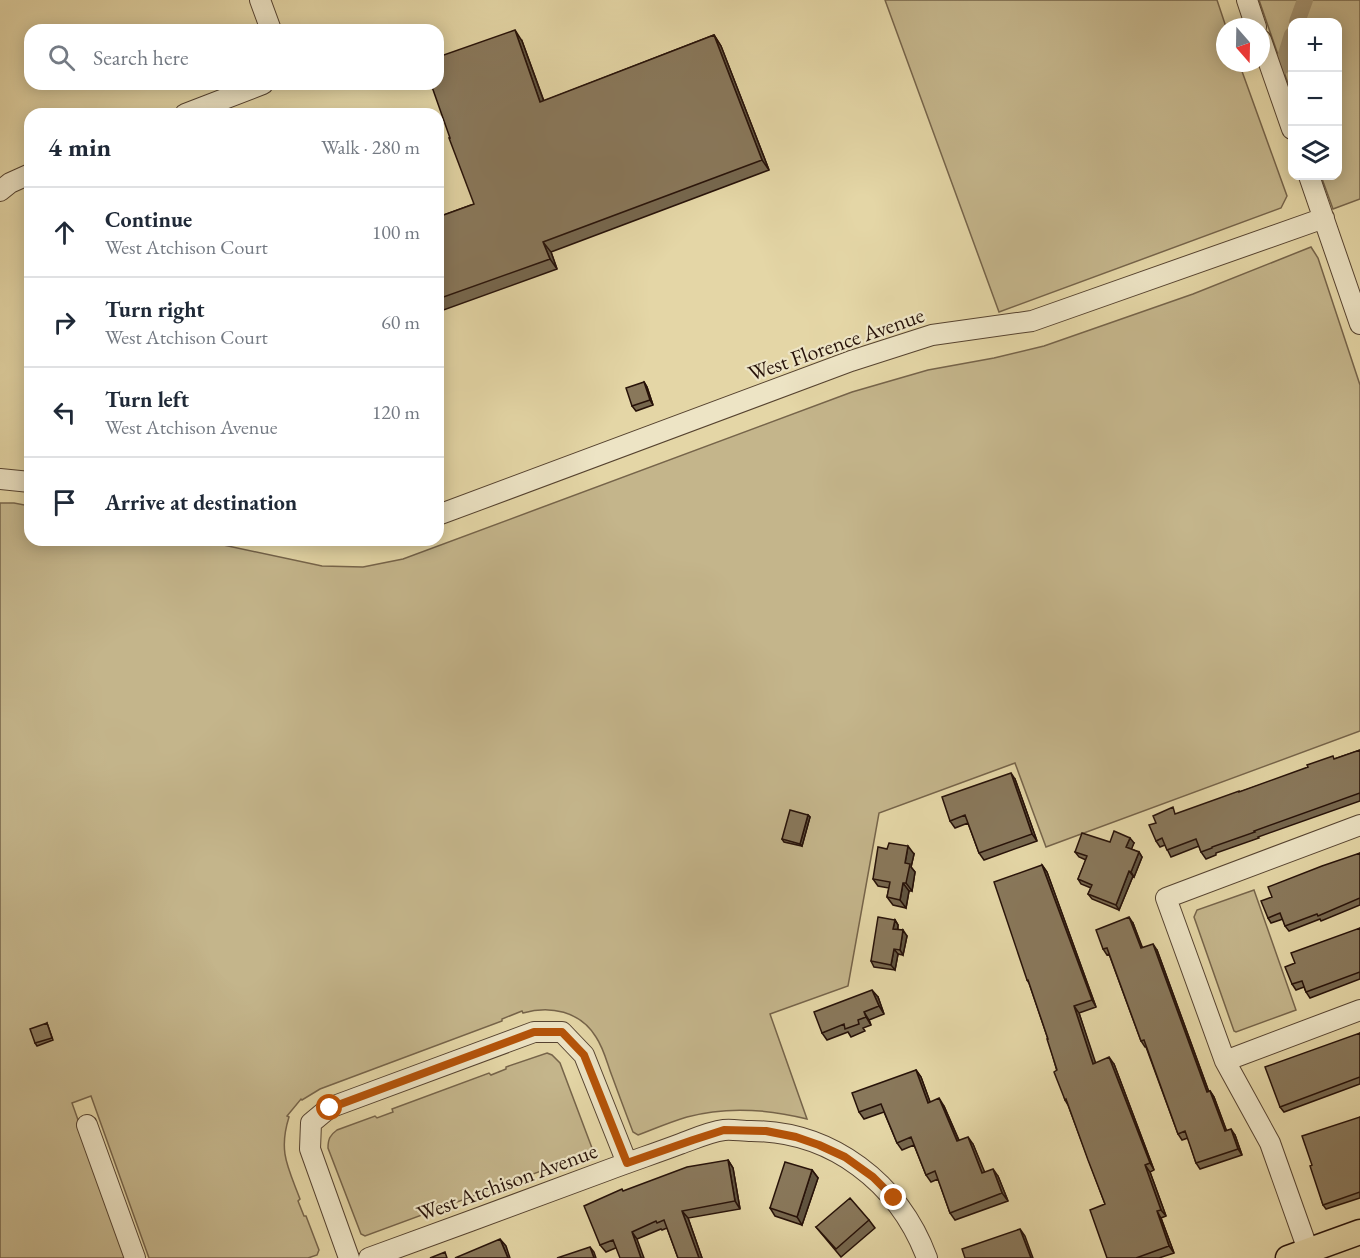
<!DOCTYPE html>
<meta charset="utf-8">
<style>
:root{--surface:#fff;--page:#f2f2f3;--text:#1f2937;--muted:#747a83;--line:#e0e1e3}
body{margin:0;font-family:"EB Garamond",serif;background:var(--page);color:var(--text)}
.controls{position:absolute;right:18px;top:18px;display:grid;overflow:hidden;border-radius:12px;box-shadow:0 3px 15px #0003}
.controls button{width:54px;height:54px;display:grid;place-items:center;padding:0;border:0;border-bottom:2px solid var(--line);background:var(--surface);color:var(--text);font:30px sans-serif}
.compass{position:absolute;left:1216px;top:18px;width:54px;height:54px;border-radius:50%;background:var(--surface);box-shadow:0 3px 15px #0003;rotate:160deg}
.stop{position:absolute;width:18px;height:18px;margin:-14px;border:4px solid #b45309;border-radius:50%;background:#fff}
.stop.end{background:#b45309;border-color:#fff;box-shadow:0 2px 6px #0008}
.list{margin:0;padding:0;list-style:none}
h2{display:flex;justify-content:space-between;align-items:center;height:78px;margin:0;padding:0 24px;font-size:26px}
h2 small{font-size:20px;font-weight:400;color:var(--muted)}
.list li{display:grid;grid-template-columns:39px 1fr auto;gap:18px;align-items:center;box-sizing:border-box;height:90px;padding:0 24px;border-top:2px solid var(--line)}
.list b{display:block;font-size:22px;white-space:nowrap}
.list p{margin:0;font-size:20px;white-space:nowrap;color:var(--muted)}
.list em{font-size:20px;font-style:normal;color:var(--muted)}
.icon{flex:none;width:33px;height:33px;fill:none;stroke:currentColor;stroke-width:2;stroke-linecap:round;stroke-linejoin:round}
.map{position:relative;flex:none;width:1360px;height:1258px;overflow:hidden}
.search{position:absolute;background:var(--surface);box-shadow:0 3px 15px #0003;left:24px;top:24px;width:420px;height:66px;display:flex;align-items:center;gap:15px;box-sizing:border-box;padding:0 21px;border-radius:18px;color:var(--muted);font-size:22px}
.panel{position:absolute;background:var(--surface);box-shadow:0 3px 15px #0003;left:24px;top:108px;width:420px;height:438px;border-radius:18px}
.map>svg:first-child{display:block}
.green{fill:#c4b58b;stroke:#76644a;stroke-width:1.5}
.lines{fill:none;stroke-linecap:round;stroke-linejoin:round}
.canal{stroke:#a49371;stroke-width:16}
.minor-casing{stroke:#564330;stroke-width:22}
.major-casing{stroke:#271209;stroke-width:27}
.minor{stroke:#ede4c5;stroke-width:20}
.major{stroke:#e4d6a6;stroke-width:24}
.wall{fill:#76674e;stroke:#271209;stroke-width:1.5}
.shaded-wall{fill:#605440;stroke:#271209;stroke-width:1.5}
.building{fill:#89785b;stroke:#271209;stroke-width:1.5}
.route{stroke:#b45309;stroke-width:8}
.labels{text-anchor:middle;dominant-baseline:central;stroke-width:4.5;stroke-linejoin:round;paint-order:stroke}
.street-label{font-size:22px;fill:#271209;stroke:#ede4c5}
</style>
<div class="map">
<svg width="1360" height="1258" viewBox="0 0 1360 1258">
<rect width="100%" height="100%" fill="#e4d6a6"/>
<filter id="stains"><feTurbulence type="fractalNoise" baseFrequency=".00333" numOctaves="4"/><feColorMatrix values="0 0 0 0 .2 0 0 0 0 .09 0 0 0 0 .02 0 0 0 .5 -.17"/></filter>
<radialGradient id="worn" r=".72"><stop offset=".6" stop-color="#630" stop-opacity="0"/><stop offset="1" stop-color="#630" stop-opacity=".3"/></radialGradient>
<!-- green -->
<path class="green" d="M885 0H1217L1226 27H1225V63H1239L1287 196 1281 208 999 312Z
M1259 0H1360V199L1333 209 1321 176H1338V22H1292V95Z
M1311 247 1318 258 1360 385V731L1046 847 1015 763 879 813 848 986 770 1014 807 1119C767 1109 727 1106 687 1117 670 1122 654 1129 638 1135L633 1132C626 1114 619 1095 612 1076 607 1063 604 1049 596 1037 580 1011 550 1005 523 1013L522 1011 502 1019V1021L320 1089 302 1100 301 1099 287 1116 289 1117C278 1152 288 1167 300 1199L298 1201 304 1216H306L319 1250 317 1255 308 1258H149L91 1096 72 1103 127 1258H0V503H14L30 506V540H200L322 566 363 567 403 559 852 392 928 370 994 358 1044 346 1193 294Z
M1254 890 1296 1010 1236 1032 1234 1031 1194 917 1197 910Z
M547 1053 552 1055 560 1063 592 1148 590 1153 365 1236 361 1234 328 1148C328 1139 330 1135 337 1130L375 1116 377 1118 393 1112 392 1109 489 1073 491 1075 506 1069V1067Z"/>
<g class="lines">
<!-- canal -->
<path class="canal" d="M1297 22 1305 0
M1282 67 1292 35"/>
<defs>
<path id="minor" d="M260 0 271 30
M1247 0 1256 27
M1261 40 1292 129
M185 114 263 84
M1309 176 1360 324
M0 191 10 183 30 174
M0 479 30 482
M438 515 851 361 932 335 1032 321 1324 218
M1225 1061 1360 1010
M87 1125 135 1258
M1308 1250 1270 1143 1225 1061 1166 898 1360 825
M349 1258 310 1149 311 1123 329 1108 534 1032H562L584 1055 627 1163
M369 1258C449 1229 528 1200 608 1170 632 1161 656 1153 680 1144 694 1139 709 1132 724 1130 732 1129 742 1131 751 1131 832 1131 899 1183 927 1258"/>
<path id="major" d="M1288 1258 1360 1232"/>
</defs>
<!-- minor casing -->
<use href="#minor" class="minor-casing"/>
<!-- major casing -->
<use href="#major" class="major-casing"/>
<!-- minor -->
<use href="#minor" class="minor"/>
<!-- major -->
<use href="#major" class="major"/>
</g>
<!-- wall -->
<path class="wall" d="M714 35 721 46 769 170 551 252 557 269 438 312V217L474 204 522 41 544 101Z
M644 382 647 387 653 405 636 411 632 406Z
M1360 750V801L1258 837 1259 838 1216 853V855L1206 859 1201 852 1199 846 1171 857 1165 845 1160 847 1156 841 1240 792Z
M1015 779 1037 841 984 860 979 853 968 823 955 828 950 821Z
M808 815 810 817 802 846 784 842 782 839Z
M1110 842 1134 843 1131 849 1139 852 1142 857 1134 877 1133 876 1119 910 1092 899 1088 894 1091 888 1081 884 1078 879 1086 860 1079 857 1075 852Z
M1360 853V905L1321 921 1320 919 1289 931 1285 926 1283 919 1271 923 1268 918 1272 897Z
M914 854 911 867 915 872 912 891H909L906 908 893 905 887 897 889 888 878 886 873 879Z
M1042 865 1047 872 1096 1007 1079 1013 1095 1063 1114 1064 1154 1170 1150 1172 1166 1216 1161 1218 1174 1253 1159 1258H1107L1105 1204 1068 1105 1065 1100 1048 1039 1029 983 1027 980Z
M895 920 898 925V930L907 936 903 955 898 954 895 970 874 967 871 961Z
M1133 923 1142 948 1157 950 1209 1092 1210 1091 1214 1097 1226 1130 1235 1135 1242 1155 1200 1169 1196 1163 1188 1138 1182 1140 1178 1134 1146 1047H1145L1141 1041 1109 954 1107 955 1103 949Z
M1360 928V979L1310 998 1306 992 1304 987 1296 990 1292 984 1295 963Z
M878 997 884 1014 869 1020 871 1025 863 1028 865 1031 851 1037 848 1032 827 1040 822 1033Z
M47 1023 53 1040 37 1046 35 1043Z
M1360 1033V1084L1284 1112 1280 1107Z
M916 1070 921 1077 930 1102 944 1106 959 1140 973 1144 984 1172 998 1176 1008 1201 955 1220 950 1213 938 1179 931 1182 926 1175 914 1145 902 1150 897 1143 884 1112 864 1119 859 1112Z
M1360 1117V1198L1326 1209 1323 1205 1312 1165Z
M728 1160 733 1168 740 1209 688 1218 702 1258H678L667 1228 662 1230 661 1229 606 1252 600 1245Z
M812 1170 818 1178 802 1225 775 1216 770 1208Z
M869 1220 875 1228 841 1257 816 1227Z"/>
<!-- shaded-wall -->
<path class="shaded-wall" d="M515 30 522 41 548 113 540 102Z
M714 35 721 46 769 170 762 160Z
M543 242 551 252 557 269 550 259Z
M644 382 647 387 653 405 650 400Z
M1011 773 1015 779 1037 841 1032 834Z
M808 815 810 817 802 846 800 844Z
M1130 838 1134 843 1130 853 1126 847Z
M908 846 914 854 911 867 915 872 912 891 906 883 905 863Z
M1139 852 1142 857 1134 877 1131 872Z
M1042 865 1047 872 1096 1007 1092 1000Z
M1129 871 1133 876 1119 910 1116 905Z
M903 883 909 891 906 908 900 900Z
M1129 917 1133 923 1145 954 1141 948Z
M895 920 898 925 897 934 893 929Z
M903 930 907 936 903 955 900 950Z
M1153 944 1157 950 1211 1098 1207 1092Z
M894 949 898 954 895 970 891 965Z
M872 990 878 997 884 1014 879 1006Z
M1074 1006 1079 1013 1098 1070 1093 1064Z
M864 1012 869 1020 871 1025 866 1017Z
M1109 1057 1114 1064 1154 1170 1150 1163Z
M916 1070 921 1077 933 1110 928 1103Z
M1210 1091 1214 1097 1229 1137 1225 1131Z
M939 1098 944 1106 962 1148 957 1141Z
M1231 1129 1235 1135 1242 1155 1238 1149Z
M968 1137 973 1144 988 1180 982 1173Z
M728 1160 733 1168 740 1209 735 1201Z
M1145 1165 1150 1172 1166 1216 1161 1210Z
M993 1169 998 1176 1008 1201 1002 1193Z
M812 1170 818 1178 802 1225 797 1217Z
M682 1211 688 1218 702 1258H699Z
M1157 1211 1161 1218 1174 1253 1169 1246Z
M1020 1229 1025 1236 1033 1258H1031Z
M632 1232 637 1239 644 1258H641Z
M500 1239 506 1246 510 1258H508Z
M590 1247 594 1252 596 1258H594Z"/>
<!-- building -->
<path class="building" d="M515 30 540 102 714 35 762 160 543 242 550 259 438 299V217L474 204 449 138H450L431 84H438V57Z
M644 382 650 400 632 406 626 388Z
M1360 750V793L1254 831 1255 832 1212 847V848L1201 852 1196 839 1167 850 1162 838 1156 841 1149 825 1156 823 1153 816 1173 807 1175 814 1239 791V792L1308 767 1307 765 1333 756 1334 759Z
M1011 773 1032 834 979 853 965 815 950 821 942 797Z
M790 810 808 815 800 844 782 839Z
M1114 831 1130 838 1126 847 1139 852 1131 872 1129 871 1116 905 1088 894 1092 885 1078 879 1087 856 1075 852 1082 833 1110 842Z
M889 843 908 846 905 863 910 864 906 883H903L900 900 887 897 890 882 873 879 878 847 887 849Z
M1360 853V898L1318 916 1317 914 1285 926 1280 913 1268 918 1261 901 1272 897 1268 887 1322 866Z
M1042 865 1092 1000 1074 1006 1093 1064 1109 1057 1150 1163 1145 1165 1161 1210 1157 1211 1169 1246 1136 1258H1107L1090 1210 1105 1204 1088 1160 1066 1099 1065 1100 1054 1072 1057 1070 1047 1039H1048L1028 980H1027L994 882Z
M878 917 895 920 893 929 903 930 900 950 894 949 891 965 871 961Z
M1129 917 1141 948 1153 944 1207 1092 1210 1091 1225 1131 1231 1129 1238 1149 1196 1163 1185 1131 1178 1134 1144 1040 1141 1041 1107 948 1103 949 1096 930Z
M1360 928V972L1306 992 1302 981 1292 984 1285 967 1295 963 1291 953Z
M872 990 879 1006 864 1012 866 1017 858 1020 859 1024 845 1029 844 1024 822 1033 814 1012Z
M47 1023 52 1038 35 1043 30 1029Z
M1360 1033V1077L1280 1107 1265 1067Z
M916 1070 928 1103 939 1098 957 1141 968 1137 982 1173 993 1169 1002 1193 950 1213 935 1171 926 1175 911 1137 897 1143 881 1104 859 1112 852 1093Z
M1360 1117V1192L1323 1205 1310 1166 1312 1165 1302 1136Z
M728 1160 735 1201 682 1211 699 1258H678L664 1220 657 1223 656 1221 632 1232 641 1258H620L613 1240 600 1245 584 1206 622 1189 623 1191 687 1167Z
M785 1162 812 1170 797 1217 770 1208Z
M850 1198 869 1220 836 1249 816 1227Z
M1020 1229 1031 1258H965L962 1249Z
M500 1239 508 1258H455Z
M590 1247 594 1258H557Z
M445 1252 447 1258H430Z"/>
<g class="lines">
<!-- route -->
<path class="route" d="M330 1108 534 1032H562L584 1055 627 1163 693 1140 724 1130 766 1131 796 1137 819 1145 845 1157 873 1177 894 1198"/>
</g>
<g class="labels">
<!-- street labels -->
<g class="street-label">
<text transform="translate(836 344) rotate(-19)">West Florence Avenue</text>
<text transform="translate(507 1182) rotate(-20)">West Atchison Avenue</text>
</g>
</g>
<rect width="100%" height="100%" filter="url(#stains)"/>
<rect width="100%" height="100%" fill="url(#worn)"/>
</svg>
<div class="controls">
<button>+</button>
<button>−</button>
<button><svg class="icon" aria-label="layers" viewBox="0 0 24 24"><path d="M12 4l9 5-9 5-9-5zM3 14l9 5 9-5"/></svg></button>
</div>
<svg class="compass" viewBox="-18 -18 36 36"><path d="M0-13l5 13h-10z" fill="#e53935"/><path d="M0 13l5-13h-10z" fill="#747a83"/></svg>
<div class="stop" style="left:330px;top:1108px"></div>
<div class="stop end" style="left:894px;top:1198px"></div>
<div class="search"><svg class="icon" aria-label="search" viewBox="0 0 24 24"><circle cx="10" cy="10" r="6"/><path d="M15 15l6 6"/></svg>Search here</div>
<section class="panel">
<h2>4 min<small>Walk · 280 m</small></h2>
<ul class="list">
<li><svg class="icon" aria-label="ahead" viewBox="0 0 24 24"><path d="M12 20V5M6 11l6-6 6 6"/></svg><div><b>Continue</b><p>West Atchison Court</p></div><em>100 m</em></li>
<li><svg class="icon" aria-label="right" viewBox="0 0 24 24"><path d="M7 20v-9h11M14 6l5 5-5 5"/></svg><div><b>Turn right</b><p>West Atchison Court</p></div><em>60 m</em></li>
<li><svg class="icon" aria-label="left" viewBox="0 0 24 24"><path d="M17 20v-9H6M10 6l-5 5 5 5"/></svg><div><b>Turn left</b><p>West Atchison Avenue</p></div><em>120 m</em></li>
<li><svg class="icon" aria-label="arrive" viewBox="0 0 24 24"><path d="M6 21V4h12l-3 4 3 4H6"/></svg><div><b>Arrive at destination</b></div></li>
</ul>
</section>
</div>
